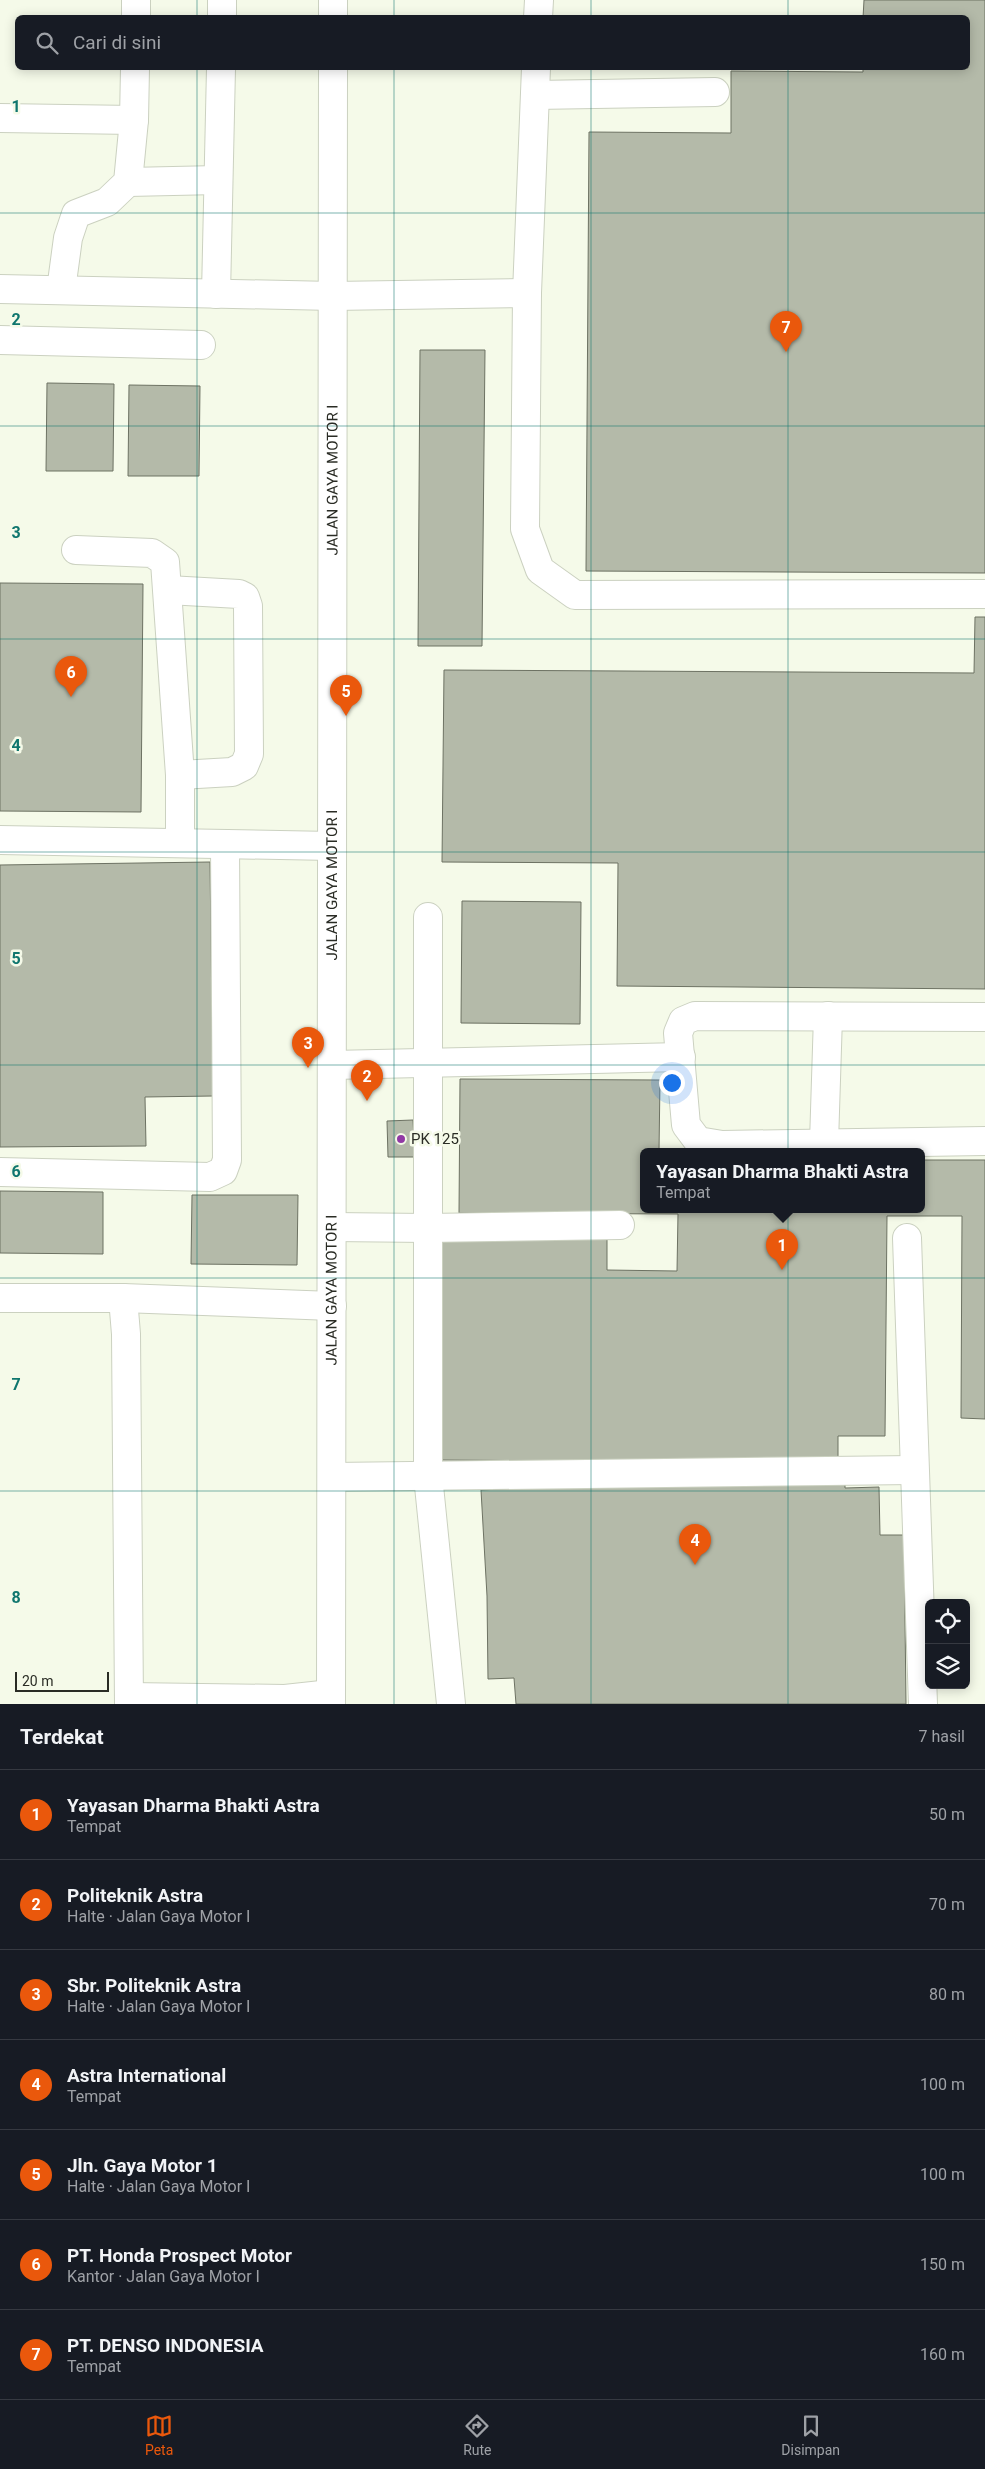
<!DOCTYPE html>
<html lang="id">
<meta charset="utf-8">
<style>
:root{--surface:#171b24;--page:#20242c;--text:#f1f3f6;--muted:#9ea1a6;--line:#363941;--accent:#ea580c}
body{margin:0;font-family:Roboto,sans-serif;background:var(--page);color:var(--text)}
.controls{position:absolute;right:15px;bottom:15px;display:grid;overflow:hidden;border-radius:8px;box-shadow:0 2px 12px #0003}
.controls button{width:45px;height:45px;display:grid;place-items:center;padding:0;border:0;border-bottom:1px solid var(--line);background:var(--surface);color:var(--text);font:25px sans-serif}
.scale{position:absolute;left:15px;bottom:12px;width:94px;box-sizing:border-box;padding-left:5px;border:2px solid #2a2c25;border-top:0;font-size:14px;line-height:18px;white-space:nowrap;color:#2a2c25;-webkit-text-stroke:4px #f5fae9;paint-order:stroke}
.you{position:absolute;left:671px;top:1082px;width:18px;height:18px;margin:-12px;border:4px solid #fff;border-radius:50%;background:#1a73e8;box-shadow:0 0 0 8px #1a73e833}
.badge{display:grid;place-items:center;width:32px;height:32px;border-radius:50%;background:var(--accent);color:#fff;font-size:16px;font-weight:700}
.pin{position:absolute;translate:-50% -41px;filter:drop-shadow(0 1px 2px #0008)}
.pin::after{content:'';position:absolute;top:26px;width:18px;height:15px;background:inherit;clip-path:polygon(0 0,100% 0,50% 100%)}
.popup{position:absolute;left:640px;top:1148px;width:285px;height:65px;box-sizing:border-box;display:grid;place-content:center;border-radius:8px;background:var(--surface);filter:drop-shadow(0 1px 4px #0005);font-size:16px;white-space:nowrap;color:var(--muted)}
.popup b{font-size:19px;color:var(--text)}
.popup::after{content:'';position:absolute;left:50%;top:100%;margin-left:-10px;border:10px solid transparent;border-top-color:var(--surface)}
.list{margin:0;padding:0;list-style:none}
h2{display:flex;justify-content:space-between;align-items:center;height:65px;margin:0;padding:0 20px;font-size:21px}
h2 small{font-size:16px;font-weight:400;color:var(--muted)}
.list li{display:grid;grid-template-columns:32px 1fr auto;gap:15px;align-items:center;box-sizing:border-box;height:90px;padding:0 20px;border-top:1px solid var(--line)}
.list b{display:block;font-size:19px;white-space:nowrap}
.list p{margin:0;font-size:16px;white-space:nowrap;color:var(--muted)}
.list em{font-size:16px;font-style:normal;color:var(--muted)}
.icon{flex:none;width:28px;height:28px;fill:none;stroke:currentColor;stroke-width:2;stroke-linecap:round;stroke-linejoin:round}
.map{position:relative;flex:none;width:985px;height:1704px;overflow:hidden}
.search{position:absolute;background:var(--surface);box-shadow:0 2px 12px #0003;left:15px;right:15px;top:15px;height:55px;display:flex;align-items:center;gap:12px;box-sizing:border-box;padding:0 18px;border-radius:8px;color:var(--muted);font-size:19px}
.sheet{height:695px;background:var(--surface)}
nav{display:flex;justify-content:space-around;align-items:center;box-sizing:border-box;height:70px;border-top:1px solid var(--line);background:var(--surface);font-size:14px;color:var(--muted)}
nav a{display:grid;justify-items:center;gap:2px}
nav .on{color:var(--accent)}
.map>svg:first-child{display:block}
.building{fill:#b4baa9;stroke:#6d7263}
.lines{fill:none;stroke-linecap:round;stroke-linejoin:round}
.minor-casing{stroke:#cbd1c0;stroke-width:30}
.minor{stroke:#fff;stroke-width:28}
.grid{fill:none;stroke:#0f766e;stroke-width:1;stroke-opacity:0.55}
.poi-dot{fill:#9139a5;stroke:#f5fae9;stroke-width:2}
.labels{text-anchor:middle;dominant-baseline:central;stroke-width:5;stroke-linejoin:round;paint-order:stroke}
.street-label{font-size:15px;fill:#2a2c25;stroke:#f5fae9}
.poi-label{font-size:15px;fill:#2a2c25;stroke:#f5fae9;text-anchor:start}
.grid-label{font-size:16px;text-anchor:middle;font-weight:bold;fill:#0f766e;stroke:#f5fae9;stroke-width:5;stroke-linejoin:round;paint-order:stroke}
</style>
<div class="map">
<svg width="985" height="1704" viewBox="0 0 985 1704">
<rect width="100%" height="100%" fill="#f5fae9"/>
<!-- building -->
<path class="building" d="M864 0H985V573L586 571 589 132 731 133V71L863 72V68H968V18H863Z
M420 350H485L482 646H418Z
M47 383 114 384 113 471H46Z
M129 385 200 386 199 476H128Z
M0 583 143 584 141 812 0 811Z
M975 617H985V989L617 986 618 863 442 862 444 670 974 673Z
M210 862 213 1096 145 1097 146 1146 0 1147V865Z
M462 901 581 902 580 1024 461 1023Z
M460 1079 660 1080 659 1151H643V1209H921V1160H985V1419L961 1418 962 1216H887L885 1436H838V1463L439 1460 441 1231 607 1232V1270L677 1271 678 1214 459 1213Z
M413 1120 415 1157H388L387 1121Z
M0 1191 103 1192V1254L0 1253Z
M192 1195H298L297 1265 191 1264Z
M845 1478V1488L879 1487 880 1535H904L906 1704H516L514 1678 488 1679 487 1596 481 1490 644 1481Z"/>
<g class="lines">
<defs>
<g id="minor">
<path d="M136 18V0"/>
<path d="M222 18V0"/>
<path d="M333 18V0"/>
<path d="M538 18 539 0"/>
<path d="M535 95 715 92"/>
<path d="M0 118 134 120"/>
<path d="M128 182 218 180"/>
<path d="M0 289 333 296 527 293 525 529 540 570 575 595 985 594"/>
<path d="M61 290 68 238 76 214 107 202 128 182 134 120 135 68"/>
<path d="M527 293 536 68"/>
<path d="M216 294 221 68"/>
<path d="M0 340 201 345"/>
<path d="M76 550 152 553 165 562 180 775V843"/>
<path d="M168 590 239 594 245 597 248 606 249 754 244 766 232 772 180 775"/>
<path d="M0 840 332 846"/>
<path d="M428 917V1476L451 1704"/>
<path d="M985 1017 695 1016 683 1021 678 1033 686 1125 698 1141 722 1145 985 1141"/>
<path d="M332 1065 681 1057"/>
<path d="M824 1143 828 1016"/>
<path d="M0 1172 210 1177 223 1171 227 1160 225 844"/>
<path d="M332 1227 427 1228 620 1225"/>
<path d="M907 1238 923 1704"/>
<path d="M0 1298H123L126 1334 129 1704"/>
<path d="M123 1298 332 1306"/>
<path d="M332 1477 914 1470"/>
<path d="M129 1697 285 1699 331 1694"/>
<path id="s1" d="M331 1704 333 68"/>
</g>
</defs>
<!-- minor casing -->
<use href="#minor" class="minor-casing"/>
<!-- minor -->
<use href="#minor" class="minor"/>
</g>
<!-- grid -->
<path class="grid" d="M197 0V18M394 0V18M591 0V18M788 0V18M197 68V1704M394 68V1704M591 68V1704M788 68V1704M0 213H985M0 426H985M0 639H985M0 852H985M0 1065H985M0 1278H985M0 1491H985"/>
<!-- markers -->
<circle class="poi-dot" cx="401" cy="1139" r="5"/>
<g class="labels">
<!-- street labels -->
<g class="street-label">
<text stroke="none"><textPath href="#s1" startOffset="1224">JALAN GAYA MOTOR I</textPath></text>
<text stroke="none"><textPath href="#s1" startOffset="819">JALAN GAYA MOTOR I</textPath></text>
<text stroke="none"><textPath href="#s1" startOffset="414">JALAN GAYA MOTOR I</textPath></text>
</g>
<!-- poi labels -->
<g class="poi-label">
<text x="411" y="1139">PK 125</text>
</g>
</g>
<g class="grid-label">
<text x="16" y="112">1</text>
<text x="16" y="325">2</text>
<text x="16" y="538">3</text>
<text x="16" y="751">4</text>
<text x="16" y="964">5</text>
<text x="16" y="1177">6</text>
<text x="16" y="1390">7</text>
<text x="16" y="1603">8</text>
</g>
</svg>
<div class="controls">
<button><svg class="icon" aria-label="locate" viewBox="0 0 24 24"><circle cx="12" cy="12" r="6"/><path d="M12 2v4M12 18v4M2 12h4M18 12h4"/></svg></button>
<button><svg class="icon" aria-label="layers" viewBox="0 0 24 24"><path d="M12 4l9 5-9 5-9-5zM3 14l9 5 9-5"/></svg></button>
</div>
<div class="scale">20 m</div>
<div class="you"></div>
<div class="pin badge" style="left:782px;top:1270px">1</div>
<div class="popup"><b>Yayasan Dharma Bhakti Astra</b>Tempat</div>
<div class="pin badge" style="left:367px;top:1101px">2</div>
<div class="pin badge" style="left:308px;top:1068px">3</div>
<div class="pin badge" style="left:695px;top:1565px">4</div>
<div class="pin badge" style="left:346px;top:716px">5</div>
<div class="pin badge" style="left:71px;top:697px">6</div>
<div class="pin badge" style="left:786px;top:352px">7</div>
<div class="search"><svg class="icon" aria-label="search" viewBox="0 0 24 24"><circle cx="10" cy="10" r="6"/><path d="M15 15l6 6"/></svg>Cari di sini</div>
</div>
<section class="sheet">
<h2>Terdekat<small>7 hasil</small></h2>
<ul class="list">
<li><span class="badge">1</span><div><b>Yayasan Dharma Bhakti Astra</b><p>Tempat</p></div><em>50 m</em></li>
<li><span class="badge">2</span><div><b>Politeknik Astra</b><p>Halte · Jalan Gaya Motor I</p></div><em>70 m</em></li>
<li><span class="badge">3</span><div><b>Sbr. Politeknik Astra</b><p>Halte · Jalan Gaya Motor I</p></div><em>80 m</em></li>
<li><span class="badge">4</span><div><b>Astra International</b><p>Tempat</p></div><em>100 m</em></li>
<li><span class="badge">5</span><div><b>Jln. Gaya Motor 1</b><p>Halte · Jalan Gaya Motor I</p></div><em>100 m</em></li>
<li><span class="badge">6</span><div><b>PT. Honda Prospect Motor</b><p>Kantor · Jalan Gaya Motor I</p></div><em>150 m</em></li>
<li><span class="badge">7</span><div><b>PT. DENSO INDONESIA</b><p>Tempat</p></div><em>160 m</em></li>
</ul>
</section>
<nav>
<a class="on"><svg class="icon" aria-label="map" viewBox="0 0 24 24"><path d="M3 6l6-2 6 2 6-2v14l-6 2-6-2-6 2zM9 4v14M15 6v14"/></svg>Peta</a>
<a><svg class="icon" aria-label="directions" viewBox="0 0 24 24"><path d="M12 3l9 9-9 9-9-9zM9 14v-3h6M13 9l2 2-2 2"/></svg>Rute</a>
<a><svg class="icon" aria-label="saved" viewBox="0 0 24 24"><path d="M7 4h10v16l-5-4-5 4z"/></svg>Disimpan</a>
</nav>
